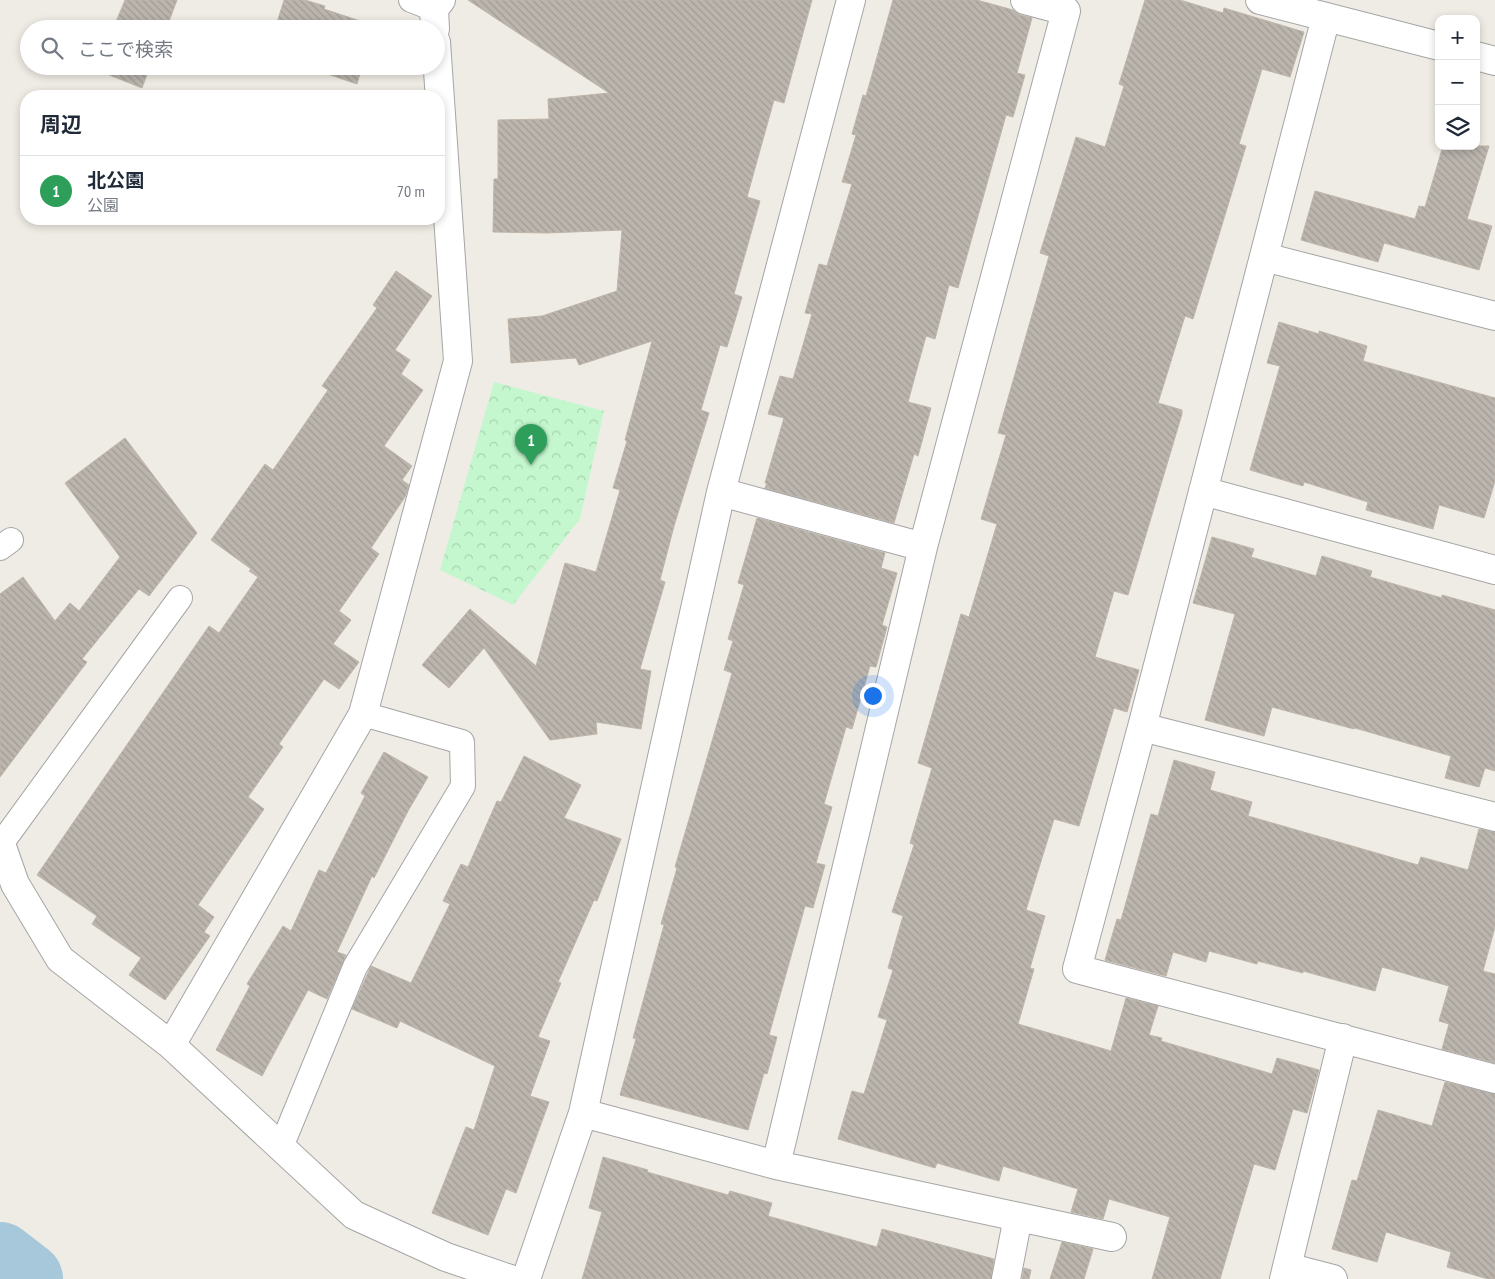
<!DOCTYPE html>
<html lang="ja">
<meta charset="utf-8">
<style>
:root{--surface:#fff;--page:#f2f2f3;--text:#1f2937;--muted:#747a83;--line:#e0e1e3;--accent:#c2200a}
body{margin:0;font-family:"PT Sans Narrow","Noto Sans JP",sans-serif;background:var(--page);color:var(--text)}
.controls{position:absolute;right:15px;top:15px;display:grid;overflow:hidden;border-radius:10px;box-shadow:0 2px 8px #0003}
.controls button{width:45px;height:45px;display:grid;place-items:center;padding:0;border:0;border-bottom:1px solid var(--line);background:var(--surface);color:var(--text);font:25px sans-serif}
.you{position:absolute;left:872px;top:695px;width:18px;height:18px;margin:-12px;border:4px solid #fff;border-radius:50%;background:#1a73e8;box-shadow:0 0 0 8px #1a73e833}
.badge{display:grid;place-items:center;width:32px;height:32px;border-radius:50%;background:var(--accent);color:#fff;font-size:16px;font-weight:700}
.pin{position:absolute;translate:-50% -41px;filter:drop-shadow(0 1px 2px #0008)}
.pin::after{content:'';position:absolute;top:26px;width:18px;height:15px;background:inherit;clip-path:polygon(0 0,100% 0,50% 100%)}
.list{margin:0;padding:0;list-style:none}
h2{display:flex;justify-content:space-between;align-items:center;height:65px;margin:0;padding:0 20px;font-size:21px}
h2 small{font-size:16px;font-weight:400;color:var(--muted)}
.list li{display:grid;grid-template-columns:32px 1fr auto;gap:15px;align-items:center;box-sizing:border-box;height:70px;padding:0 20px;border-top:1px solid var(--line)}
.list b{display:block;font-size:19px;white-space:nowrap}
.list p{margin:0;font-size:16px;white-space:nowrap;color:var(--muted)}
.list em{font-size:16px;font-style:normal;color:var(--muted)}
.icon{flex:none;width:28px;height:28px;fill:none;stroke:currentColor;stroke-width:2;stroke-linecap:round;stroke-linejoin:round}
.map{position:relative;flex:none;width:1495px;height:1279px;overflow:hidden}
.search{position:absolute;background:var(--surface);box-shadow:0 2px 8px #0003;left:20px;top:20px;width:425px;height:55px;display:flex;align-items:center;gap:12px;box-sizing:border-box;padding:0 18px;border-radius:28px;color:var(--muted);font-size:19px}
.panel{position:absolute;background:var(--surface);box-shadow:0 2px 8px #0003;left:20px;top:90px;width:425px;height:135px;border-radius:20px}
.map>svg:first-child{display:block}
.park{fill:url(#park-crowns)}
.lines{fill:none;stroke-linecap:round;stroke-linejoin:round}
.river{stroke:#a7c8da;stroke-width:74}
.building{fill:url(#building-back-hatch);stroke:#bfb5a8}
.lane-casing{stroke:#a5a5a5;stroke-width:26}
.street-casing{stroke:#a5a5a5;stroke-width:30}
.lane{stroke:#fff;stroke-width:24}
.street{stroke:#fff;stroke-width:28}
</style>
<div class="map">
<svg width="1495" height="1279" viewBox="0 0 1495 1279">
<defs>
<pattern id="park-crowns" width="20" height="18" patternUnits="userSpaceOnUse" patternTransform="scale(1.25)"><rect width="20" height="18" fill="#c4f7ce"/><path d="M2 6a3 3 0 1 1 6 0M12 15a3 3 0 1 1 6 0" fill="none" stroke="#a8d3b0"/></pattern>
<pattern id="building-back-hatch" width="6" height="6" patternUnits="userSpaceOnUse" patternTransform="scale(1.25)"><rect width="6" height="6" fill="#bbb5ae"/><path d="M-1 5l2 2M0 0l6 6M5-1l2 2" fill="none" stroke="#a09b95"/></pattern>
</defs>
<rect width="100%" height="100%" fill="#efece5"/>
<!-- park -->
<path class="park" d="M494 382 604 411 580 519 513 605 440 570Z"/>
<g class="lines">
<!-- river -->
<path class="river" d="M0 1259 26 1279"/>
</g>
<!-- building -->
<path class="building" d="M125 0H177L166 29H113Z
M284 0H305L325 6 324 9 375 26 374 29H275Z
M468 0H812L784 103 774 100 747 197 760 201 734 294 742 297 727 347 720 345 701 410 709 413 674 526 660 580 665 582 640 669 651 671 641 729 596 722 597 734 550 740 484 648 449 688 422 665 470 609 536 666 565 563 596 572 620 490 613 488 627 441 625 440 652 341 579 365 576 358 511 363 508 319 542 316 617 291 622 230 547 233 493 232 494 179H498V120L549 119 548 99 609 93Z
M893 0H977L1013 10 1020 15 1032 18 1017 73 1025 75 1013 117 1006 115 958 288 949 285 935 339 926 336 908 402 931 408 918 456 914 454 894 523 765 488 767 483H765L784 418 768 414 780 376 793 379 812 314 805 313 819 264 827 266 852 184 842 182 856 135 852 134 863 95 866 96Z
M1145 0H1180L1223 13 1224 8 1304 32 1290 77 1262 69 1239 144 1246 146 1218 238 1193 319 1185 316 1158 403 1182 410V414L1128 595 1114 591 1095 657 1139 670 1127 712 1114 708 1079 826 1054 819 1026 910 1045 916 1030 968 1034 969 1018 1024 1111 1051 1126 998 1158 1006 1149 1035 1162 1038 1161 1041 1272 1074 1277 1058 1319 1070 1307 1113 1293 1109 1275 1170 1254 1164 1220 1279H1152L1170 1217 1109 1199 1103 1219 1071 1212 1078 1189 1003 1166 999 1181 937 1163 935 1168 838 1139 852 1091 864 1094 887 1020 878 1017 893 970 888 968 903 916 892 912 914 845 910 843 932 768 918 763 961 614 969 617 997 524 981 519 1006 435 998 433 1049 256 1040 253 1076 137 1105 147 1124 86 1119 84Z
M98 66H150L142 88 97 70Z
M304 66H362L357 84Z
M1443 146H1489L1467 219 1492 226 1479 270 1384 243 1378 262 1301 240 1315 191 1415 219 1419 206 1425 207Z
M396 271 432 296 395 350 410 360 401 374 423 390 384 446 412 466 402 480 409 485 405 497 371 548 379 554 339 611 351 620 333 644 359 662 339 689 324 679 279 744 283 747 248 797 264 809 198 905 214 917 204 932 210 936 165 1000 129 975 141 958 92 924 97 916 37 875 209 626 219 633 258 577 249 571 251 569 211 540 265 464 273 470 328 390 322 386 377 308 373 305Z
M1279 322 1319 334V331L1367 346 1363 361 1495 398V481L1484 518 1439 505 1433 529 1366 510 1368 502 1304 482 1303 486 1250 470 1280 366 1267 363Z
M125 438 197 533 149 596 139 589 82 659 87 662 0 777V594L23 577 55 621 70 603 79 611 120 557 65 483Z
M757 518 885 553 881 568 897 573 882 625 887 627 876 667 870 666 852 729 846 727 824 804 832 807 816 863 825 865 813 908 805 906 769 1035 777 1037 767 1074 764 1073 748 1130 620 1095 636 1039 633 1038 664 925 661 924 677 868 675 867 732 673 724 670 733 641 728 639 744 585 738 583Z
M1212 537 1254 549 1251 557 1316 576 1322 556 1372 571 1370 577 1442 598V595L1495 610V771L1485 768 1479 787 1445 778 1451 756 1355 728 1354 729 1272 707 1264 736 1205 720 1235 614 1193 603Z
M384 752 428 777 408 811 374 878 372 876 337 952 346 955 327 999 308 990 262 1076 216 1050 250 986 247 984 283 926 291 931 319 870 326 873 365 796 361 793Z
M524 756 581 785 564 818 621 839 597 901 594 900 558 982 561 983 538 1037 550 1041 530 1096 549 1102 516 1193 506 1189 488 1235 432 1213 466 1127 474 1130 495 1066 400 1021 397 1028 352 1009 371 966 411 983 450 904 443 901 461 864 468 867 497 801 501 802Z
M1174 760 1215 772 1210 790 1252 802 1248 816 1418 865 1421 857 1468 870 1479 829 1495 832V927L1483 971 1495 974V1063L1442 1049 1449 1024 1439 1021 1449 986 1382 967 1375 991 1303 971V973L1258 961 1257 964 1209 951 1206 962 1173 952 1166 976 1105 960 1117 919 1121 920 1151 814 1158 816Z
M1445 1082 1495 1094V1279H1488L1447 1267 1451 1252 1386 1232 1377 1262 1332 1249 1352 1180 1357 1181 1378 1110 1432 1126Z
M603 1157 648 1170 647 1172 728 1195 730 1191 772 1203 768 1216 877 1247 882 1229 994 1259 991 1279H582L602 1212 589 1208Z
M1062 1242 1093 1249 1084 1279H1050Z
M1024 1268 1031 1270 1029 1279H1022Z"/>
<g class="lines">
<defs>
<path id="lane" d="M411 0 434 9
M0 548 11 540
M1 844 180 598
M281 1147 355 967 463 786 462 742 363 714"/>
<path id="street" d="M851 0 721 492 583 1113 776 1165 923 547 1066 11 1025 0
M1260 0 1439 46
M1326 17 1142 727 1077 969 1495 1079
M435 29 434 9 441 0
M1476 56 1495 61
M1264 257 1495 316
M1203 491 1495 570
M721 492 923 547
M1142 727 1495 817
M0 841 15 884 60 959 171 1045 354 1215 446 1257 510 1279
M171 1045 363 714 458 361 436 42
M776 1165 1112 1237
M1287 1267 1333 1279
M526 1279 583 1113
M1006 1279 1018 1217
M1284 1279 1343 1038"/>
</defs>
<!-- lane casing -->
<use href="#lane" class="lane-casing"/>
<!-- street casing -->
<use href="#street" class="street-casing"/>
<!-- lane -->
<use href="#lane" class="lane"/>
<!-- street -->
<use href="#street" class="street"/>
</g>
</svg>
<div class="controls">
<button>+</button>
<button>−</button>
<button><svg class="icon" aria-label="layers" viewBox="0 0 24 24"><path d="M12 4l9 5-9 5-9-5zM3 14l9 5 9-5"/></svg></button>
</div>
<div class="you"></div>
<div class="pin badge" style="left:531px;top:465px;background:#2e9e5b">1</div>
<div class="search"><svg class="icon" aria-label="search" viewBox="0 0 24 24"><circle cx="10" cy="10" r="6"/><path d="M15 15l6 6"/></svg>ここで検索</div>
<section class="panel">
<h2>周辺<small></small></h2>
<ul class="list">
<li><span class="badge" style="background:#2e9e5b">1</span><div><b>北公園</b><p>公園</p></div><em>70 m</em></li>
</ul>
</section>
</div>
